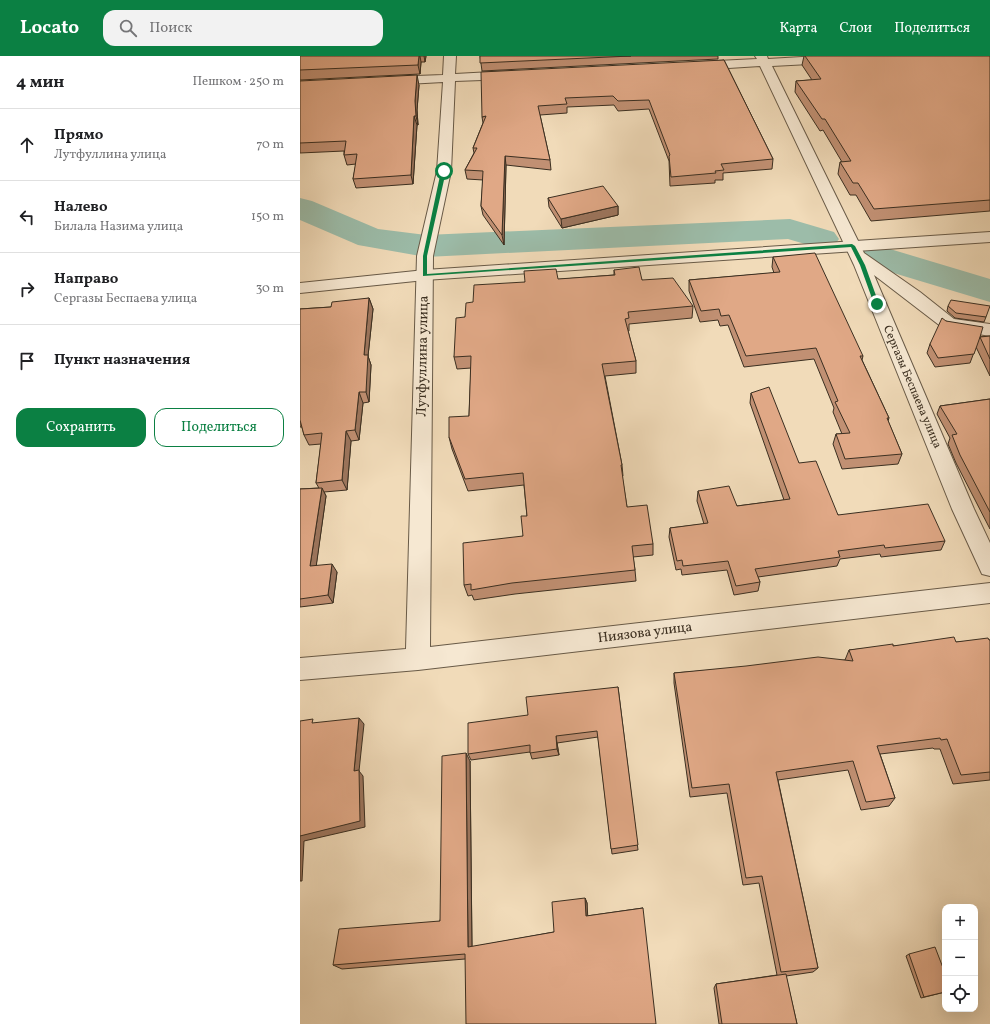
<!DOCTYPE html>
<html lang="ru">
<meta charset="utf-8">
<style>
:root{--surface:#fff;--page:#f2f2f2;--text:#202124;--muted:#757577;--line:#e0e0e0;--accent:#0b8043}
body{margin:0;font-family:Vollkorn,serif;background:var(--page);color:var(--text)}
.controls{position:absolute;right:12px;bottom:12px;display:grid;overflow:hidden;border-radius:8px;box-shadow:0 4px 16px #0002}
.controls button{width:36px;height:36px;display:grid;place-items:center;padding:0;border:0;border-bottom:1px solid var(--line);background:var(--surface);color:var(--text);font:20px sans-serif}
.stop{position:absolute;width:12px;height:12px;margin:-9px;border:3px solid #0b8043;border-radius:50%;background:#fff}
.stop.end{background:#0b8043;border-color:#fff;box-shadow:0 1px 4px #0008}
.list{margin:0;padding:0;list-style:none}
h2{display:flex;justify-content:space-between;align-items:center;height:52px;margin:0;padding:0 16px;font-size:17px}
h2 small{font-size:13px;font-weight:400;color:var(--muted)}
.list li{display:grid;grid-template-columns:26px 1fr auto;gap:12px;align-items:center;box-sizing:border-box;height:72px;padding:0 16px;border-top:1px solid var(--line)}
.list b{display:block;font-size:15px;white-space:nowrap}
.list p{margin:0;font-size:13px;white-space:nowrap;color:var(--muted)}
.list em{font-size:13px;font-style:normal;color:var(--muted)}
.actions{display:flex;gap:8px;padding:12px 16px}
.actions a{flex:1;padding:9px 0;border:1px solid var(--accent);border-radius:12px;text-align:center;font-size:14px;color:var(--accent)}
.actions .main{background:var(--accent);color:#fff}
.icon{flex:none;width:22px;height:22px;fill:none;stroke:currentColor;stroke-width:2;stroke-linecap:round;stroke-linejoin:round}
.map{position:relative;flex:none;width:690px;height:968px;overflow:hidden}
header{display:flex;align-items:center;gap:24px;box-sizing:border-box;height:56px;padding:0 20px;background:var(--accent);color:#fff}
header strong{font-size:19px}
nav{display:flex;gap:22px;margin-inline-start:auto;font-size:14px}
.search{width:280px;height:36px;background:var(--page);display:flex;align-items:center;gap:10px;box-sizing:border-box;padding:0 14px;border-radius:12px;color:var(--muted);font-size:15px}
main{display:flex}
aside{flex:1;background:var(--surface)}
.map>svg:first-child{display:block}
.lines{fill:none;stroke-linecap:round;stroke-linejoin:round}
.river{fill:#9cbca9;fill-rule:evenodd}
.minor-casing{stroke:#685a47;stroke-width:2}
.tertiary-casing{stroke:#685a47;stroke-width:2}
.minor{fill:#f6e8d2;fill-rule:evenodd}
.tertiary{fill:#f6e8d2;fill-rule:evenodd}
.wall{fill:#c19073;stroke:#3b2f21}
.shaded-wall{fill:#9d765e;stroke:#3b2f21}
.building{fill:#e0a886;stroke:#3b2f21}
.route{fill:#0b8043}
.labels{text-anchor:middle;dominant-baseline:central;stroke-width:3;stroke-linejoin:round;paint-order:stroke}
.far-street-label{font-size:12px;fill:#3b2f21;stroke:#f6e8d2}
.street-label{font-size:14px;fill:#3b2f21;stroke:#f6e8d2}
</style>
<header>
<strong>Locato</strong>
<div class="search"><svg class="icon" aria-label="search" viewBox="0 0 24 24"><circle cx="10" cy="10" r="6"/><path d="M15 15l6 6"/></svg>Поиск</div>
<nav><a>Карта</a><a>Слои</a><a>Поделиться</a></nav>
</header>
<main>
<aside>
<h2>4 мин<small>Пешком · 250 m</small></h2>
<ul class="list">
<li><svg class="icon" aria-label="ahead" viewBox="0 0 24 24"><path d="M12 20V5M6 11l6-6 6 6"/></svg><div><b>Прямо</b><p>Лутфуллина улица</p></div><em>70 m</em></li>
<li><svg class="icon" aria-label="left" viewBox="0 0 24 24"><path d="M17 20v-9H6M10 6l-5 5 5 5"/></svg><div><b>Налево</b><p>Билала Назима улица</p></div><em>150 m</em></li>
<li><svg class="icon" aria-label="right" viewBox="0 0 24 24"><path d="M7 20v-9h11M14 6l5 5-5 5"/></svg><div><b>Направо</b><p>Сергазы Беспаева улица</p></div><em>30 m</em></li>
<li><svg class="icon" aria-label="arrive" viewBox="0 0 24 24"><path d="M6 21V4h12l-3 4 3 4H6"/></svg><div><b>Пункт назначения</b></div></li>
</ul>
<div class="actions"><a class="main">Сохранить</a><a>Поделиться</a></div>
</aside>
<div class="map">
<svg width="690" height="968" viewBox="0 0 690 968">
<rect width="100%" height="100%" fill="#f1dbb9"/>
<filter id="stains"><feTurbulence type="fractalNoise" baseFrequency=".005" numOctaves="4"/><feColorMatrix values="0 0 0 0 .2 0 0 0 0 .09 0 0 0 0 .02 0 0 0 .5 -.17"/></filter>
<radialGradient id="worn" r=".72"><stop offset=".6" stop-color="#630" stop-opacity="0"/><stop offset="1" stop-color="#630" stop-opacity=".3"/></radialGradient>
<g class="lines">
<!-- river -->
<path class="river" d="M0 142 12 145 78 173 126 179 490 163 534 176 539 183 534 190 522 193 488 183 126 201 58 189 0 164Z
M570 187 690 223V246L557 206 552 198 557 190Z"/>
<defs>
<path id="minor" d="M144 0H156L155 18 211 15 215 16 217 19 215 22 211 23 155 25 151 115 133 200 130 591 690 527V547L118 614 0 624V602L106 593 117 200 137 115 143 26 89 29 85 28 83 25 85 22 89 21 143 19Z
M455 0H467L468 3 519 0H591L589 2 585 4 472 10 564 197 620 236 654 263 690 268V280L643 272 574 219 674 453 690 487V520L682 518 652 453 554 209 460 10 397 14 393 13 391 10 393 7 397 6 457 3Z"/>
<path id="tertiary" d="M690 176V186L125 224 0 237V227L125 214Z"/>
</defs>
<!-- minor casing -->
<use href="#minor" class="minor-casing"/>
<!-- tertiary casing -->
<use href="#tertiary" class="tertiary-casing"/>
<!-- minor -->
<use href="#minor" class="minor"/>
<!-- tertiary -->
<use href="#tertiary" class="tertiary"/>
</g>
<!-- wall -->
<path class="wall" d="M0 0H126L125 6H121L120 18 0 24Z
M180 0H418V3L182 15Z
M504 0H690V155L571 165 556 139H550L538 118 540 106H542L523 74 520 75 495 36 496 25 512 24 502 9Z
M424 4 473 103 472 113 423 117V124H415V127L370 130 369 105 349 53 318 55 314 49 267 51V57L240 59 250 104 251 114 206 109 204 189 183 159 181 150 183 124 167 123 165 114 174 97 173 92 183 67 182 61Z
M0 25 119 29 117 54 118 69H117L113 128 56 132 53 123 56 108 47 109 44 99V95L0 97Z
M248 142 318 150V159L262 172 249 151Z
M473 201 563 300 562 304 589 362 588 365 602 398 598 408 542 413 533 388 536 378H542L533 356 534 352 514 303 444 311 428 269 420 270 418 264 400 266 389 235V224L474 217 472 211Z
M314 214 342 224 393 250 392 262 329 268V275H328L336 305V317L305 320 322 409 323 420H322L327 451 353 488V499L333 501 335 514 336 525 215 538 174 544 172 539 168 540 164 529 223 480 227 460 224 429 168 435 152 393 149 381 169 360 171 312 157 313 154 301 165 261 173 246 225 226 314 219Z
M69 242 73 253 68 300 71 309 69 346 63 347 59 384 51 385 47 434 24 436 26 440 16 510 37 516 33 547 0 551V433L19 432 16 427 21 388 9 389 4 379 2 371H0V253L31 251Z
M648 250 686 261 684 266 655 262 647 255Z
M646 265 680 281 690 280V320L676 291 670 307 635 311 627 297 630 288Z
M451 337 499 407 538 459 645 485 641 494 581 501 580 498 540 503 537 510 458 521 460 526 458 535 434 539 427 514 382 519 381 513 376 514 369 481 370 472 404 468 397 445 398 435 437 450 484 444 450 347Z
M690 343V473L656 407 648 388 650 382 637 358 640 350Z
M690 584V724L653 728 640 693H634L633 692 580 698 595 742 589 750 561 754 548 714 478 724 518 912 513 916 486 920 497 968H419L414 932 416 928 477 919 459 827 443 829 427 737 390 741 374 627V617L545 604 549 594 593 590Z
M318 631 338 794 312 798 298 681 257 687 259 699 232 703 230 696 171 704 168 698 228 659Z
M170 705 172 891 254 876 285 842 287 847V860L343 852 165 903 42 913 33 909 140 865Z
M609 898 645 936 621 942 606 900Z"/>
<!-- shaded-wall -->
<path class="shaded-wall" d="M119 0H120L121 6 120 18 118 9Z
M124 0H126L125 6Z
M117 19 119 29 117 54 118 69 116 60 115 45Z
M114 60 117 69 113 128 111 119Z
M205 100 206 109 204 189 202 179Z
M318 150V159L262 172 261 163Z
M69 242 73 253 68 300 71 309 69 346 66 336 64 299Z
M59 336 63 347 59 384 55 374Z
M46 375 51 385 47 434 42 424Z
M22 432 26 440 15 519 10 510Z
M32 508 37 516 33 547 28 539Z
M59 662 64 668 59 715 63 720 65 771 4 785 2 825H0V780L54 715Z
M256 680 257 687 259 699 257 693Z
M166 697 170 705 172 896 168 891Z
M285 842 287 847 288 865 286 860Z"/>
<!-- building -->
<path class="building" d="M0 0H119L118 9 0 14Z
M180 0H331L180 7Z
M505 0H690V144L574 153 558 127H553L540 106 551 105 525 63H522L496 25 521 23Z
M424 4 473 103 421 108 424 114 415 115 416 117 371 121 369 100 370 99 349 44 318 45 313 40 265 42 267 48 238 50 250 104 205 100 202 179 181 150 183 115 165 114 177 92H173L186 60 182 61 181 16Z
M117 19 115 45 116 60H114L111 119 53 123 57 98 44 99 46 85 0 87V25Z
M303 130 318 150 261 163 248 142Z
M515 197 563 300H560L589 362H587L602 398 545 403 536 378 550 377 535 346 538 345 516 292 446 300 429 259 421 260 419 253 401 255 389 224 480 216 473 201Z
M339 211 342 224 373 222 393 250 328 256 329 262 325 263 336 305 302 308 322 409H321L327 451 347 449 353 488 332 490 335 514 212 527 171 534V528L164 529 163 487 223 480 221 460H227L223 417 165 423 149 381V361L169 360 171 300 154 301 156 262 165 261 166 247 173 246 174 229 225 226 224 215 256 213 258 223 315 219 314 214Z
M69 242 64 299H68L66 336H59L55 374 46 375 42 424 16 427 22 377 4 379 0 364V253L31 251 32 246Z
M651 244 690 250 686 261 656 257 648 250Z
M642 262 646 265 683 271 680 281 690 280V303L680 281 674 298 638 302 630 288Z
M469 331 499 407 516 405 538 459 628 448 645 485 585 492 584 489 538 495 540 501 455 513 460 526 436 530 428 505 383 510 382 504 377 505 370 472 408 467 398 435 429 430 437 450 490 443 451 337Z
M690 343V456L660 399 652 379 657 378 640 350Z
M22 432 10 510 32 508 28 539 0 543V433Z
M654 581 656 586 688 582 689 584H690V716L661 719 647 683 641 684 640 682 577 690 595 742 566 746 553 705 476 716 518 912 481 916 462 820 446 822 429 728 392 732 374 617 446 610 518 601 553 605 549 594 593 588V590Z
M318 631 338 789 311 793 297 675 256 680 257 693 230 697V689L168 698V667L228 659 226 641Z
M59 662 54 715 59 714 60 765 0 780V665L13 663 12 667Z
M166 697 168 891 254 876 252 846 285 842 286 860 343 852 356 968H166L165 898 33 909 39 873 140 865 142 700Z
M635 891 645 917V936L624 941 609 898Z
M486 918 497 968H422L416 928Z"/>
<!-- route -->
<path class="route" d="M144 114 146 115 127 200V218L552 188 555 190 565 209 579 248 577 250 574 248 560 209 551 191 123 220V200L141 115Z"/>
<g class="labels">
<!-- far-street labels -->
<g class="far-street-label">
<text transform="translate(612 331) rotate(67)">Сергазы Беспаева улица</text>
</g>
<!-- street labels -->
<g class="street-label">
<text transform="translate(123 300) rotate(-89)">Лутфуллина улица</text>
<text transform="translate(345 577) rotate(-7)">Ниязова улица</text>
</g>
</g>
<rect width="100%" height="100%" filter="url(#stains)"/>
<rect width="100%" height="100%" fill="url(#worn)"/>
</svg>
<div class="controls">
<button>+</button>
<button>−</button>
<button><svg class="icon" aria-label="locate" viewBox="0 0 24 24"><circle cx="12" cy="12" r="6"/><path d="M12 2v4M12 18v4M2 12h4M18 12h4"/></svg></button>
</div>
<div class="stop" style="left:144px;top:115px"></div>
<div class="stop end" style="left:577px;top:248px"></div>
</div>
</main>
